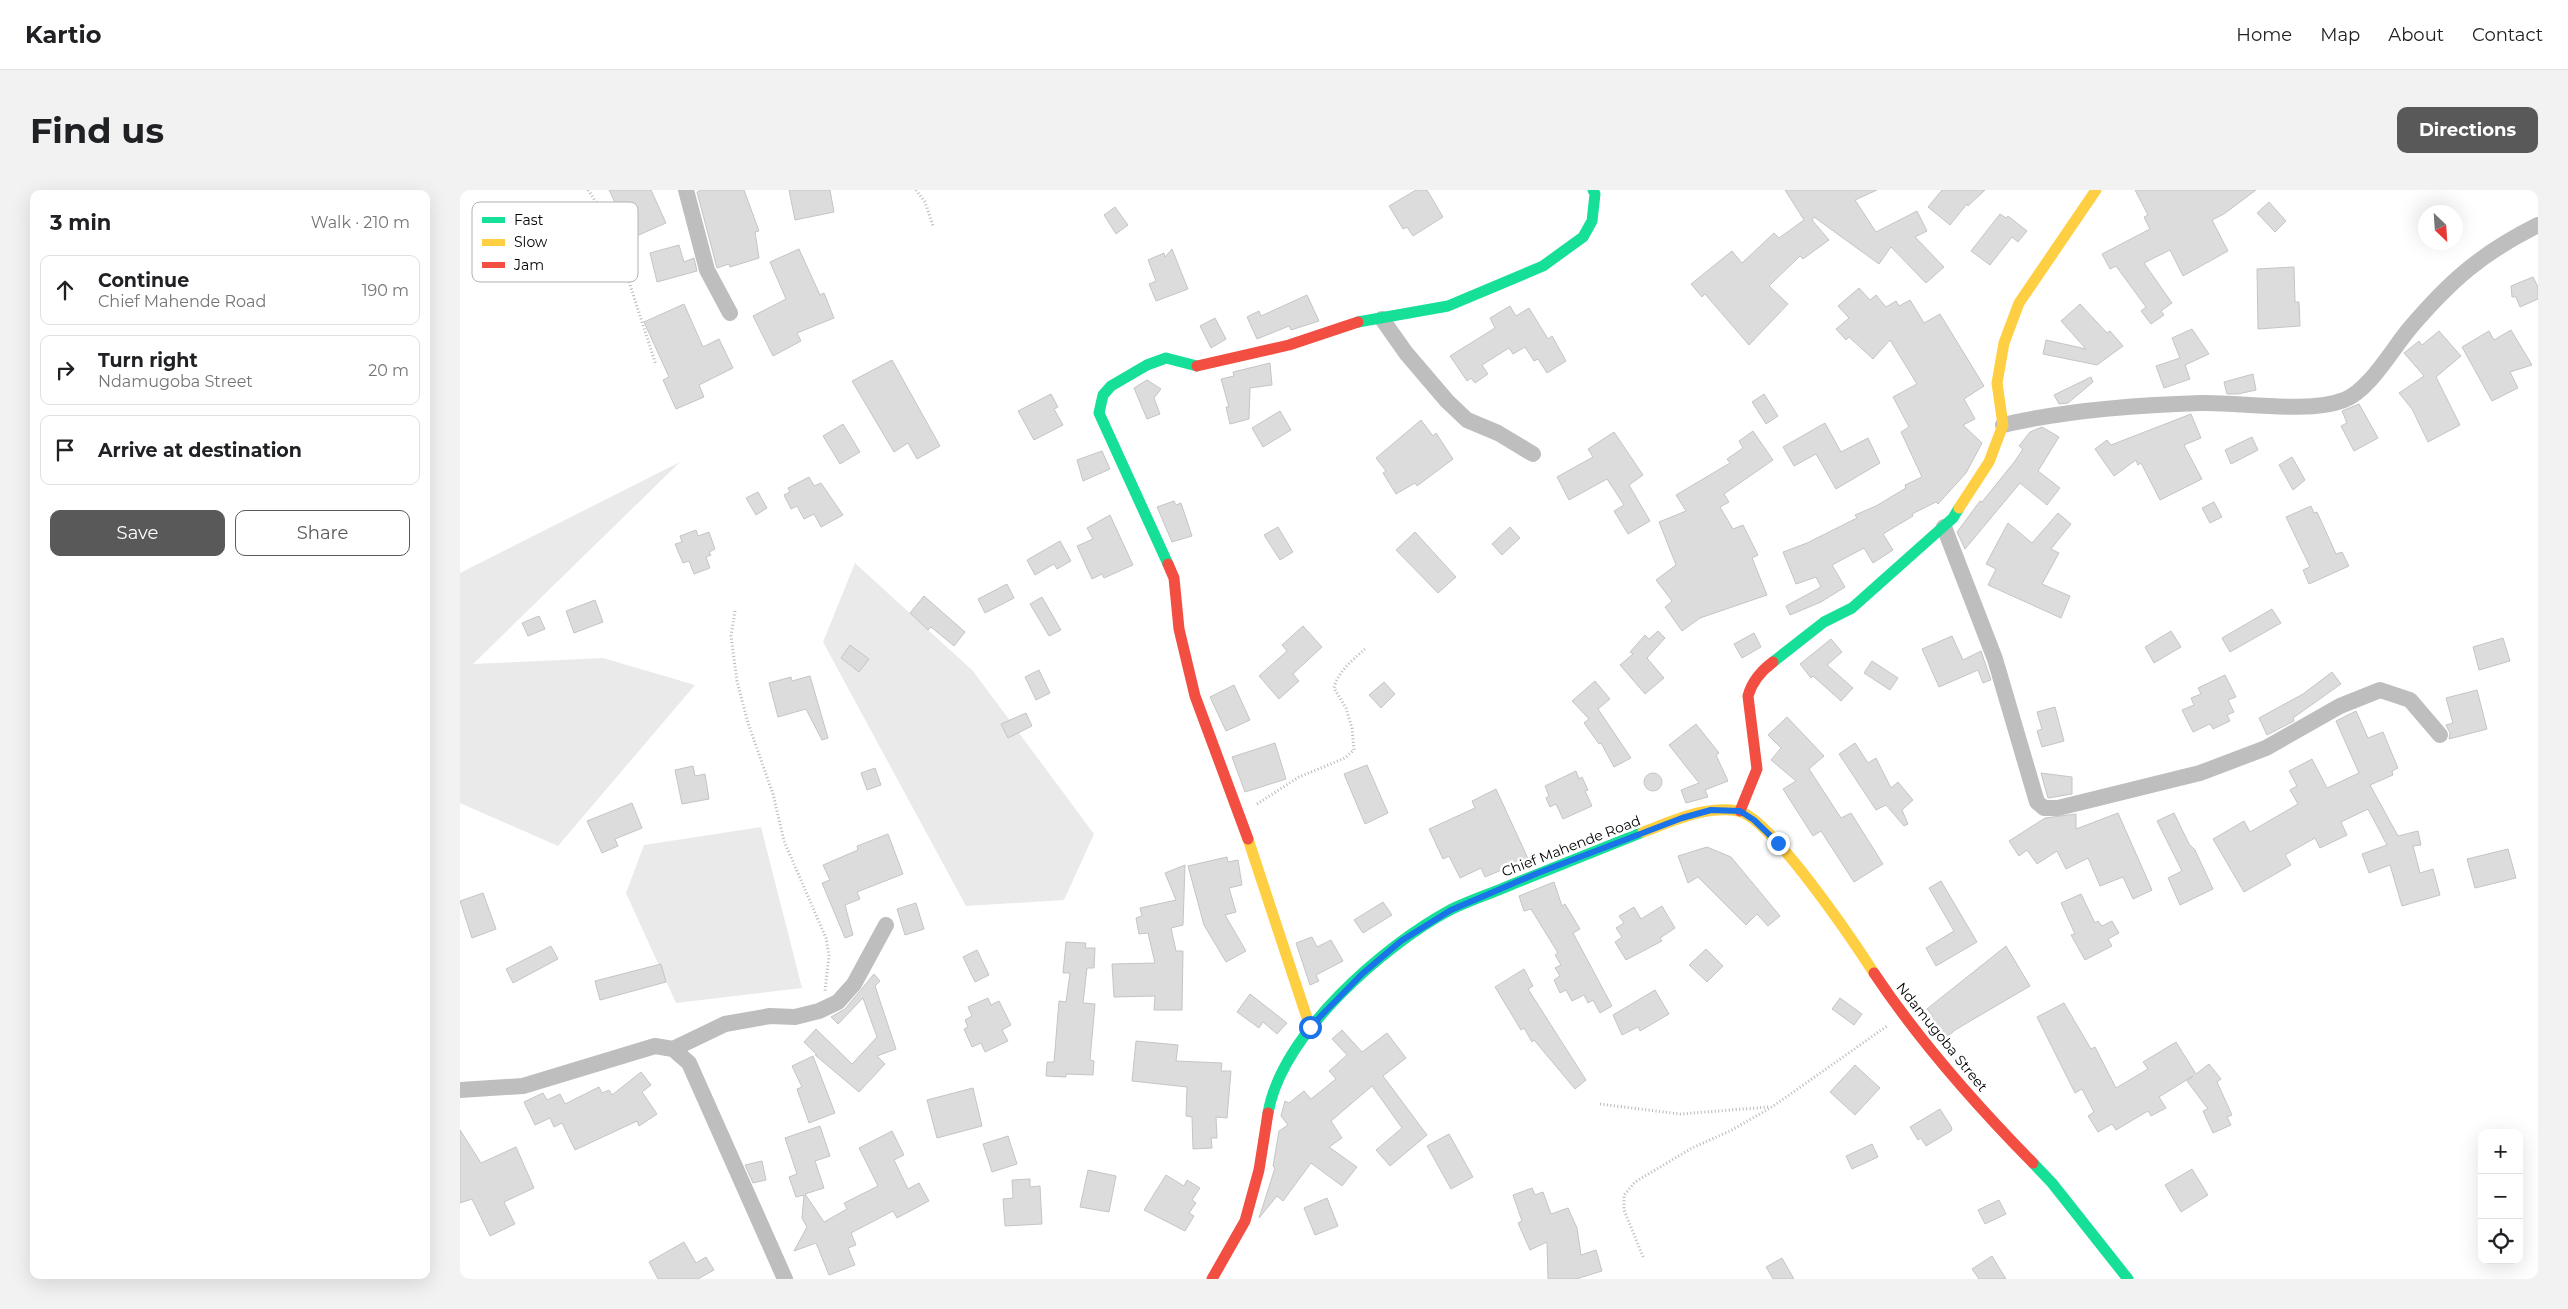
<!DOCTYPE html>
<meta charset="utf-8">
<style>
:root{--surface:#fff;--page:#f2f2f2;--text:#202124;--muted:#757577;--line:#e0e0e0;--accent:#595959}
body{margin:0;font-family:Montserrat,sans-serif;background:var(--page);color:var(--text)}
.controls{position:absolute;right:15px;bottom:15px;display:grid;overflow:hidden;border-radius:10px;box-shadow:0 5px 20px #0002}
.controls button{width:45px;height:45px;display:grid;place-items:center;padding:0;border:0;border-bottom:1px solid var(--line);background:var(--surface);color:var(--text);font:25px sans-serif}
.compass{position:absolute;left:1958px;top:15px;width:45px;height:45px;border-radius:50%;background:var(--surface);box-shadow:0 5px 20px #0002;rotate:155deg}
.stop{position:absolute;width:15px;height:15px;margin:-11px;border:4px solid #1a73e8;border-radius:50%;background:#fff}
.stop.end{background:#1a73e8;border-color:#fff;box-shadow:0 1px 5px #0008}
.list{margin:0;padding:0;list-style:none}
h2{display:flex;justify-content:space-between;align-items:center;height:65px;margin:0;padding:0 20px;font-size:21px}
h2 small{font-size:16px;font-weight:400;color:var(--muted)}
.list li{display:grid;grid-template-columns:32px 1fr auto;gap:15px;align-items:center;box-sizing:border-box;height:70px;margin:0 10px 10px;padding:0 10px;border:1px solid var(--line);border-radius:10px}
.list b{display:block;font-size:19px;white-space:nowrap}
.list p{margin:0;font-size:16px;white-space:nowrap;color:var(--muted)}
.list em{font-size:16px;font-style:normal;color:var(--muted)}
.actions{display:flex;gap:10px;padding:15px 20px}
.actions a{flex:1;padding:11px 0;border:1px solid var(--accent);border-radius:10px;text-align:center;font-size:18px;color:var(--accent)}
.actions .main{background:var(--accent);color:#fff}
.icon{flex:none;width:28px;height:28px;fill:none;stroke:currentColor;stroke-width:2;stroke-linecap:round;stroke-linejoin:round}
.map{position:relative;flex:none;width:2078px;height:1089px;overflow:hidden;border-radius:10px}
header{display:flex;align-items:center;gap:30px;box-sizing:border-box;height:70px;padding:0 25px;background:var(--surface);border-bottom:1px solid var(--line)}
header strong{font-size:24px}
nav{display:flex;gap:28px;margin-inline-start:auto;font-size:18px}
.intro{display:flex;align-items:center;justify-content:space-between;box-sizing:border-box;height:120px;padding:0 30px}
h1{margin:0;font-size:35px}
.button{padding:12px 22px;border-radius:10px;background:var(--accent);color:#fff;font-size:18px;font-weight:700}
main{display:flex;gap:30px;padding:0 30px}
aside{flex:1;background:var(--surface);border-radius:10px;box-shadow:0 5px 20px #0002}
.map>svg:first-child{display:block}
.green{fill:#eaeaea}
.building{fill:#dcdcdc;stroke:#c5c5c5}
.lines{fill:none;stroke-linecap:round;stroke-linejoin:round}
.path{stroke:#b8b8b8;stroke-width:3;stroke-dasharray:1 2.5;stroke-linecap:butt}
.street{stroke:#bebebe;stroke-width:16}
.fast{stroke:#16e098;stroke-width:11}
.slow{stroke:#ffcf43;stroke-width:11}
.jam{stroke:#f24e42;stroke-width:11}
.route{stroke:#1a73e8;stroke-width:6}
.labels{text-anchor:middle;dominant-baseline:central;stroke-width:5;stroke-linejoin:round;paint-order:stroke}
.street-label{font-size:14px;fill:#000;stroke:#fff}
.key{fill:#fff;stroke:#b2b2b2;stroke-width:1}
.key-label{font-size:14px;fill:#000}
</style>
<header>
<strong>Kartio</strong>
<nav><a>Home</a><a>Map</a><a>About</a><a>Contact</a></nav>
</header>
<div class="intro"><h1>Find us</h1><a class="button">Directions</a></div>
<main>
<aside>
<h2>3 min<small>Walk · 210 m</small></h2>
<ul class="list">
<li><svg class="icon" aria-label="ahead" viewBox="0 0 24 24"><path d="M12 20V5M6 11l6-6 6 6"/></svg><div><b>Continue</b><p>Chief Mahende Road</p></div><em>190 m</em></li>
<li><svg class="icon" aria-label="right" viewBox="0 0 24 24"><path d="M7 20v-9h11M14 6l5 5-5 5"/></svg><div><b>Turn right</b><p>Ndamugoba Street</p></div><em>20 m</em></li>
<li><svg class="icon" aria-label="arrive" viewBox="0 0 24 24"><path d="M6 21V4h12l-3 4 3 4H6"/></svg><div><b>Arrive at destination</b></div></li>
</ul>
<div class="actions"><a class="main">Save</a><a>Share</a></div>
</aside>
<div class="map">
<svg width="2078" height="1089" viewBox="0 0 2078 1089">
<rect width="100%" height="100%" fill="#fff"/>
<!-- green -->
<path class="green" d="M220 272 13 474 143 468 235 495 98 656 0 613V383Z
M395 373 513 481 634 644 604 710 506 716 363 452Z
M301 637 342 798 216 813 166 703 184 655Z"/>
<!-- building -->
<path class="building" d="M149 0H191L206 33 172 48Z
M241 0H284L299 41 295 42 299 68 270 77 269 74 257 78 237 2Z
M329 0H370L374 22 335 30Z
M956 0H967L983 27 953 46 947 37 943 39 929 16Z
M1325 0H1417L1395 10 1416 42 1457 21 1467 41 1455 47 1484 77 1466 93 1431 57 1419 74 1354 27 1352 30 1369 50 1343 69 1340 66 1309 96 1328 114 1289 155 1245 104 1242 107 1231 94 1272 61 1282 73 1314 43 1319 48 1344 30Z
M1482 0H1525L1508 16 1507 14 1490 35 1468 17Z
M1675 0H1796L1764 24 1752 30 1768 61 1723 86 1710 60 1684 73 1712 113 1701 121 1704 125 1691 134 1681 121 1686 117 1656 76 1650 79 1642 64 1690 39 1684 27 1688 25Z
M1809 12 1826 31 1815 42 1797 23Z
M655 17 668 35 656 44 644 25Z
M1540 24 1546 28 1548 26 1567 41 1558 52 1552 47 1530 75 1511 61Z
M219 55 224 72 234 68 237 81 197 92 190 63Z
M339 59 360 105 364 103 374 128 337 143 341 151 313 166 293 126 326 109 310 72Z
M712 59 728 99 696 111 689 94 696 91 688 70 704 63 705 67Z
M1834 77 1835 112H1839L1840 136 1798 139 1797 79Z
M2073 87 2078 97V109L2060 117 2056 107H2052L2051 96Z
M1399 98 1410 110 1416 105 1426 117 1436 111 1439 116 1450 110 1464 133 1480 124 1524 196 1504 209 1515 229 1503 235 1522 253 1506 283 1478 314 1476 312 1452 324 1453 326 1423 344 1433 360 1413 373 1404 358 1372 375 1385 397 1361 412 1330 425 1326 416 1361 397 1356 387 1336 394 1323 362 1347 353 1397 328 1395 325 1416 316 1446 298 1445 295 1462 287 1441 242 1449 237 1433 207 1457 194 1430 150 1413 169 1389 147 1386 150 1376 139 1389 128 1378 116Z
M847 105 859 131 831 140 829 136 797 149 787 127 799 121 801 126Z
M224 114 243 157 259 149 273 178 239 195 244 207 216 219 203 190 209 187 184 132Z
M1620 114 1647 143 1650 141 1663 156 1637 175 1583 164 1586 150 1626 159 1601 131Z
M1050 116 1056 126 1069 118 1088 149 1092 146 1106 171 1087 183 1078 169 1074 171 1065 157 1053 164 1049 158 1022 175 1028 184 1015 193 1011 188 1007 191 990 166 1035 138 1030 128Z
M755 128 766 149 751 158 740 136Z
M1732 139 1749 164 1725 175 1730 189 1704 198 1696 176 1720 168 1712 148Z
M2051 140 2072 175 2050 182 2058 198 2032 211 2002 157 2029 141 2034 150Z
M1979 141 2001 166 1976 187 2000 235 1968 252 1952 219 1939 203 1964 186 1944 163 1959 151 1962 155Z
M432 170 480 256 457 269 448 253 434 262 392 191Z
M810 173 812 195 790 198 789 229 770 234 766 217H769L761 189 774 186 773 182Z
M1793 184 1796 200 1778 204H1767L1764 192Z
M1631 187 1633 192 1608 213 1599 214 1594 205Z
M687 190 701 199 694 208 700 224 687 229 674 198Z
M591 204 598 217 594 219 603 235 574 250 558 221Z
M1304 204 1318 226 1306 234 1292 212Z
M1899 214 1918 248 1894 261 1881 236 1887 233 1882 221Z
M820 221 831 240 803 257 792 238Z
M1731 224 1741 248 1724 255 1742 289 1700 310 1681 273 1678 275 1676 270 1654 286 1635 259 1647 250 1651 255Z
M961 230 973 246 976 243 993 269 957 296 955 293 936 304 923 283 926 281 916 268Z
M1365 233 1381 262 1408 248 1420 273 1376 299 1356 264 1334 276 1323 257Z
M383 234 400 262 380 274 363 246Z
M1582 237 1599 247 1578 281 1600 298 1587 315 1560 293 1505 359 1497 342 1520 311 1522 312 1555 271 1563 259 1559 256 1570 242Z
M1293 241 1313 270 1264 304 1269 312 1260 317 1273 339 1283 335 1298 365 1292 368 1307 405 1240 428 1222 441 1205 417 1212 411 1196 390 1216 375 1199 332 1226 321 1216 305 1270 273 1267 269 1283 258 1279 251Z
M1154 242 1183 285 1169 295 1190 331 1168 344 1154 321 1164 315 1147 289 1109 310 1097 287 1133 267 1128 259Z
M1792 247 1798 260 1771 274 1765 260Z
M642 261 650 279 623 291 617 270Z
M1832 267 1845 290 1833 300 1819 275Z
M349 287 354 296 361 293 383 325 361 337 354 324 344 329 337 316 331 319 324 305 330 302 328 298Z
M298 302 307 318 296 325 286 308Z
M714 311 716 315 721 313 732 346 712 352 697 317Z
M1754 312 1762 327 1750 333 1742 318Z
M1851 316 1854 323 1857 322 1876 364 1882 362 1889 376 1849 394 1843 380 1850 377 1826 327Z
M1598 323 1611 334 1591 359 1599 363 1582 394 1610 406 1601 428 1528 395 1536 379 1526 374 1548 333 1572 353Z
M650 325 673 375 644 388 642 384 632 389 617 356 633 349 627 338Z
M818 337 833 362 820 370 804 345Z
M1050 337 1060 348 1042 365 1032 354Z
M236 340 238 346 249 342 255 359 249 362 251 365 246 367 250 378 234 384 229 371 223 373 215 354 222 352 220 346Z
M955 342 996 387 978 403 936 360Z
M600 351 611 371 597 379 594 374 575 385 567 370Z
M547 394 554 408 525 423 518 409Z
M464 406 505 442 494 456 471 437 468 440 450 423Z
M582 407 601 440 589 446 570 414Z
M135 410 143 432 114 443 106 421Z
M1812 419 1821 433 1770 462 1762 448Z
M79 426 85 439 68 446 62 433Z
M843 436 862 457 833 484 839 491 819 509 799 486 827 461 822 455Z
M1198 441 1205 448 1187 468 1204 488 1185 504 1160 475 1173 464 1170 462 1185 445 1189 449Z
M1711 441 1721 457 1694 473 1685 457Z
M1294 443 1301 457 1282 468 1274 454Z
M1492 446 1503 470 1521 461 1531 490 1523 493 1518 480 1479 497 1462 459Z
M2043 448 2050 471 2019 480 2013 457Z
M1371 449 1382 462 1367 475 1393 498 1381 511 1353 486 1351 488 1340 474Z
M390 455 409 469 399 482 381 468Z
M1412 471 1438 488 1430 500 1404 483Z
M579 480 590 503 576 510 565 487Z
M1872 482 1881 494 1833 528 1834 531 1807 545 1799 528 1843 504Z
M1765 485 1776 507 1768 510 1774 522 1767 525 1770 531 1753 539 1750 534 1733 542 1722 520 1734 515 1731 508 1741 504 1738 498Z
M350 486 368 548 362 550 346 519 318 527 309 493 331 487 332 491Z
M1135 491 1150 509 1138 519 1171 568 1154 577 1141 553 1139 554 1124 533 1129 529 1112 511Z
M924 492 935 504 921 518 909 505Z
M774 495 790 530 766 541 750 507Z
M2017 500 2027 539 1989 549 1990 543 1986 535 1993 533 1986 508Z
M1595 517 1604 551 1582 557 1577 541 1582 539 1577 522Z
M1896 521 1908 548 1923 542 1938 578 1932 581 1933 585 1910 595 1938 646 1958 641 1961 655 1953 656 1960 683 1973 679 1980 705 1942 716 1930 675 1909 683 1902 664 1927 655 1908 619 1881 632 1887 645 1860 658 1855 648 1825 665 1831 675 1784 702 1753 649 1784 631 1790 642 1838 614 1830 600 1837 596 1829 581 1852 569 1867 598 1899 583 1876 531Z
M566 523 572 536 548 548 541 534Z
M1327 527 1364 566 1349 579 1381 628 1391 623 1423 674 1394 692 1361 641 1353 646 1323 599 1336 591 1311 570 1321 558 1308 545Z
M1236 534 1259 563 1256 565 1268 591 1245 600 1248 607 1226 613 1221 600 1239 593 1209 555Z
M815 553 826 589 785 602 772 567Z
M1395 553 1408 573 1416 568 1431 598 1438 592 1453 610 1442 620 1448 634 1444 636 1426 615 1416 620 1379 564Z
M907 575 928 623 905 634 884 584Z
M233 576 235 586 245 584 249 609 222 614 215 580Z
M415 578 421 595 407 600 401 583Z
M1116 581 1119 589 1122 587 1128 600 1125 601 1132 616 1103 629 1096 614 1090 617 1086 608 1089 606 1085 596Z
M1184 592a9 9 0 1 1 18 0a9 9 0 1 1-18 0Z
M1581 583 1612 587V604L1588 608Z
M1036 599 1070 673 1051 681 1049 677 1025 687 1021 678 1000 688 989 666 983 669 969 639 1015 618 1012 611Z
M172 613 182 638 155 649 158 656 142 663 127 631Z
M1658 623 1692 700 1673 709 1663 687 1640 696 1628 668 1606 679 1597 661 1577 674 1567 660 1559 666 1549 651 1585 628 1616 624V639Z
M1714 623 1729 654 1735 660 1753 699 1720 715 1708 688 1722 681 1697 631Z
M428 644 443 684 397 702 400 709 385 715 393 745 385 748 362 693 370 690 363 675 398 660 397 656Z
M1247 657 1271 667 1320 726 1308 736 1297 724 1286 735 1238 687 1228 693 1218 666Z
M2048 659 2056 688 2015 698 2007 669Z
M767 667 768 672 778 670 782 695 769 698 776 722 765 725 786 761 766 772 744 735 728 676Z
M725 675 723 735 711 738 716 761H723L722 820H694L695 806 654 807 652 774 695 773 688 743 679 744 676 728 682 726 680 718 716 710 705 683Z
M1481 691 1517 752 1476 776 1466 758 1494 741 1469 698Z
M1094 692 1102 716 1105 714 1120 739 1113 743 1152 816 1140 823 1133 810 1128 813 1124 805 1112 811 1106 800 1100 803 1094 790 1100 786 1095 778 1101 775 1095 765 1098 763 1071 719 1064 721 1059 706Z
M23 703 36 739 12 748 0 711Z
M1621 704 1635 733 1638 731 1642 736 1652 731 1659 743 1648 749 1652 756 1625 770 1611 745 1615 744 1601 713Z
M923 712 932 725 903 743 894 730Z
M456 713 464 739 445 745 437 719Z
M1202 716 1215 738 1200 748 1202 751 1166 770 1155 752 1162 747 1156 738 1164 733 1159 726 1174 717 1181 729Z
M852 747 857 757 871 750 883 771 856 785 859 791 850 795 836 753Z
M606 752 626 753 625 758H635L634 778H627L623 813 635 814 630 870 634 871 633 885 606 884V887L586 886 587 872H594L599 811 606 812 610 783H603Z
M91 756 98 769 53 793 46 779Z
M1546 756 1570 796 1495 840 1484 850 1468 829 1473 826 1467 819Z
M1246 759 1263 776 1247 792 1229 775Z
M517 760 529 785 515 792 503 767Z
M201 774 206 792 140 810 135 791Z
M1064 779 1073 796 1068 799 1126 890 1115 899 1074 850 1072 852 1064 838 1061 840 1035 797Z
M414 784 420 791 415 796 436 859 417 866 425 874 399 902 355 865H357L344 852 356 839 392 874 417 847 403 808 378 834 371 827 385 819Z
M1195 800 1209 824 1180 841 1178 837 1162 845 1153 825Z
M790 804 827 833 817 844 803 832 799 838 777 822Z
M528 808 531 815 539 811 551 835 542 840 548 851 525 862 521 853 512 857 504 839 508 837 505 830 512 826 508 817Z
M1380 808 1402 824 1394 835 1372 819Z
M1604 813 1631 859 1635 857 1656 898 1688 879 1683 872 1716 852 1736 884 1749 874 1761 889 1757 892 1772 925 1767 927 1771 935 1753 943 1743 921 1748 919 1727 891 1733 886 1699 907 1706 918 1691 926 1688 921 1656 940 1652 934 1638 942 1628 926 1634 922 1622 899 1615 903 1577 827Z
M882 840 902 862 927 843 946 868 923 886 967 945 930 976 916 960 942 938 912 896 871 931 882 948 869 957 897 977 882 996 851 973 823 1011 817 1006 799 1028 815 978 813 976 819 941 828 935 821 926 825 911 829 913 844 901 851 909 876 889 869 881 887 865 872 849Z
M676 851 718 855 716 871 762 873 761 881H771L767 928 756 927 757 948H751L752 958 733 959 732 927 726 926 727 897 672 891Z
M353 866 375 923 349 933 337 899 342 897 332 876Z
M1395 875 1420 898 1395 925 1370 902Z
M181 882 191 895 182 902 197 924 179 936 177 931 115 960 102 933 94 937 90 928 75 935 64 912 83 903 87 910 100 904 105 914 139 897 142 903 149 900 152 905Z
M513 898 522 936 477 948 467 910Z
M1480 919 1492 938 1491 941 1466 956 1461 948 1458 950 1450 937Z
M360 936 370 966 355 971 364 998 345 1004 364 1032 387 1019 384 1013 418 996 399 958 432 941 444 965 434 970 448 999 459 993 469 1011 437 1028 433 1021 391 1043 396 1055 388 1058 395 1075 369 1085 356 1053 334 1061 347 1037 342 1028 344 1005 336 1007 329 987 337 984 325 948Z
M0 940 21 973 56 957 74 998 44 1012 55 1034 30 1046 12 1009 0 1013Z
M989 944 1013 987 991 999 967 956Z
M548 946 557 974 532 982 523 954Z
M1412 954 1418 967 1392 979 1386 966Z
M302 971 306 990 293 993 285 975Z
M1732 979 1748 1005 1721 1022 1705 995Z
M628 980 656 986 649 1022 620 1017Z
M706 985 724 996 727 990 740 998 732 1010 736 1013 729 1023 734 1026 725 1041 684 1020Z
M570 989V997L580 996 582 1034 545 1036 543 1009 553 1008 552 990Z
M1072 998 1075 1005 1083 1002 1091 1024 1108 1018 1117 1038 1121 1065 1136 1060 1142 1081 1116 1089H1088L1087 1052 1070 1060 1058 1033 1062 1031 1053 1005Z
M867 1008 878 1036 855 1045 844 1018Z
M1539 1010 1546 1024 1525 1034 1518 1020Z
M224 1052 236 1073 246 1067 254 1080 238 1089H198L189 1072Z
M1532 1066 1546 1089H1519L1512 1079Z
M1322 1068 1334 1089H1313L1306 1077Z"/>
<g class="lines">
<!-- path -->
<path class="path" d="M128 0 150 33 196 175
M456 0 465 12 473 36
M275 421 271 446 277 491 288 533 313 604 324 651 366 748 369 766 365 801
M797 614 839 587 885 568 894 560 892 538 886 518 874 498C878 481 894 469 906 458
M1140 914 1220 924 1309 917
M1183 1067 1164 1020V1005L1175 992 1232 958 1270 941 1312 917 1427 836"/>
<!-- street -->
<path class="street" d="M226 0 247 80 270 123
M922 129 946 163 987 211 1007 230 1038 243 1073 264
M1543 235C1607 220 1675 215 1741 213 1781 212 1848 224 1884 210 1909 201 1933 158 1950 138 1991 90 2022 63 2078 35
M1484 337 1535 469 1577 612 1584 618H1598L1740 583 1806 558 1880 516 1920 500 1950 510 1980 545
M213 859 265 834 310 826 335 827 359 821 378 812 394 794 426 735
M0 900 63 896 195 856 213 859 229 873 325 1089"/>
<!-- fast -->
<path class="fast" d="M898 132 988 116 1083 76 1123 47 1132 31 1135 4 1133 0
M708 374 639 223 643 205 651 196 687 175 706 168 737 176
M1313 472 1364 432 1392 418 1493 328 1499 318
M808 923C822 844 923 756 990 720 1010 710 1033 703 1053 694 1096 677 1140 659 1183 642
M1573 973 1592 993 1668 1089"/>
<!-- slow -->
<path class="slow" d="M1499 318 1529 272 1543 235 1537 193 1544 153 1559 113 1636 0
M1183 642C1213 631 1246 615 1278 621 1310 627 1394 752 1414 783
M788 649 850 837"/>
<!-- jam -->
<path class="jam" d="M737 176 829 155 898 132
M708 374 714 388 719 439 735 506 788 649
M1280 621 1297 579 1288 506C1292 491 1301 481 1313 472
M1414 783C1460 852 1515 914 1573 973
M752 1089 785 1031 799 980 808 923"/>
</g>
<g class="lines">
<!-- route -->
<path class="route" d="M850 837 902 784 941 751 991 720 1078 683 1222 628 1251 620 1280 621 1294 630 1318 653"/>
</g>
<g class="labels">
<!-- street labels -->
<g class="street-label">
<text transform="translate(1111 656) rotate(-21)">Chief Mahende Road</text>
<text transform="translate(1482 847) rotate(51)">Ndamugoba Street</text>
</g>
</g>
<!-- legend -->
<rect x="12" y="12" width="166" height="80" rx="8" class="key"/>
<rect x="22" y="27" width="23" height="6" fill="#16e098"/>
<rect x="22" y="49" width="23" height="7" fill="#ffcf43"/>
<rect x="22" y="72" width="23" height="6" fill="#f24e42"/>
<g class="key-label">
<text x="54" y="35">Fast</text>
<text x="54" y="57">Slow</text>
<text x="54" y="80">Jam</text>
</g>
</svg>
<div class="controls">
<button>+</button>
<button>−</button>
<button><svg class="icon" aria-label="locate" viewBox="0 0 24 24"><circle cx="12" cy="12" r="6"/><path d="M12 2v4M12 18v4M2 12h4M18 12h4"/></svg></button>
</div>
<svg class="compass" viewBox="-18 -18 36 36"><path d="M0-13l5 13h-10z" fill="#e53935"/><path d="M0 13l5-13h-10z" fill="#757577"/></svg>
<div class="stop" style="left:850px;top:837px"></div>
<div class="stop end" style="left:1318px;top:653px"></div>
</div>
</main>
